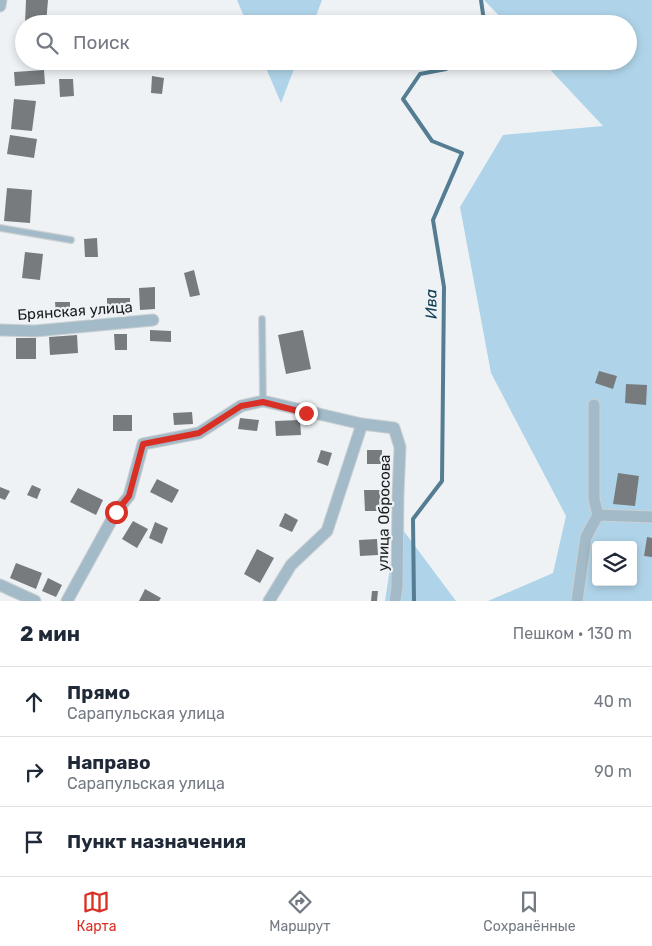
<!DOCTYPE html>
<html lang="ru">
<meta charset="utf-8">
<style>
:root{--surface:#fff;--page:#f2f2f3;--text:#1f2937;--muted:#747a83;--line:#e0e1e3;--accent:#d93025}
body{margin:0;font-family:Rubik,sans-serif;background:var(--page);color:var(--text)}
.controls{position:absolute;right:15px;bottom:15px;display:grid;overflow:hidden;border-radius:5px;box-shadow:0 2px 8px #0003}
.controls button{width:45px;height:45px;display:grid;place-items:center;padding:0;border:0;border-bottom:1px solid var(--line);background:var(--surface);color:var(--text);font:25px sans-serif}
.stop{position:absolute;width:15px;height:15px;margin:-11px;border:4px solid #d93025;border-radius:50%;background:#fff}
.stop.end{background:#d93025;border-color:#fff;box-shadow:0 1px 5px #0008}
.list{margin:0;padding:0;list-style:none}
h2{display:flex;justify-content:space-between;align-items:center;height:65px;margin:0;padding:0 20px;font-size:21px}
h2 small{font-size:16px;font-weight:400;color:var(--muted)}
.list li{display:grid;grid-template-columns:32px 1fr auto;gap:15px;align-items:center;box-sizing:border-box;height:70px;padding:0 20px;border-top:1px solid var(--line)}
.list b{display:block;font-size:19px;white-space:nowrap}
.list p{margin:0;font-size:16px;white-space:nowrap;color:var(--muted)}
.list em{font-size:16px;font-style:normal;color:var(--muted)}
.icon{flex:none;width:28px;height:28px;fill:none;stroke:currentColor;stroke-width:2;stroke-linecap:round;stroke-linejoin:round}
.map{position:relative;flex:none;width:652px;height:601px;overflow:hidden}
.search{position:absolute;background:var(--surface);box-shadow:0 2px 8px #0003;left:15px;right:15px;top:15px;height:55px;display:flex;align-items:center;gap:12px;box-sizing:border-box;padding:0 18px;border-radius:28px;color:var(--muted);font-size:19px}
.sheet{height:275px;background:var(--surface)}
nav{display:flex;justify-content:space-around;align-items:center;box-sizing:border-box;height:70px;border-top:1px solid var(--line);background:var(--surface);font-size:14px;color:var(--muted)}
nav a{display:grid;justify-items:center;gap:2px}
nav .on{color:var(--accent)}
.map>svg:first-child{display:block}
.green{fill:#afd4e9;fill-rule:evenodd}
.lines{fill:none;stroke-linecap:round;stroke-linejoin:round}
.stream{stroke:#547d93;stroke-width:4}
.building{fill:#777b7e}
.lane-casing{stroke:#ccd0d2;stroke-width:8}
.street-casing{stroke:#ccd0d2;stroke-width:13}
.lane{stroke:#a3bbc9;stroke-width:5.5}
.street{stroke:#a3bbc9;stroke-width:11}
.route{stroke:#d93025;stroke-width:6}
.labels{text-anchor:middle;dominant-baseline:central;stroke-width:4.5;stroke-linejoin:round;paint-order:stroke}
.street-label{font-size:15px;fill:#1a1c1d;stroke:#eef2f5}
.water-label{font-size:16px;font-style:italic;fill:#0d3d53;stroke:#eef2f5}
</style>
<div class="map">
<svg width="652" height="601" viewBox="0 0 652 601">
<rect width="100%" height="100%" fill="#eef2f5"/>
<!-- green -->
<path class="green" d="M237 0H322L313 24H247Z
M484 0H652V601H488L553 573 566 516 491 373 460 207 503 135 603 126 542 61H628V24H507ZM596 545H633V582H596Z
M263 61H297L281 103Z
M397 522 456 601H385Z"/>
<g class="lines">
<!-- stream -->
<path class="stream" d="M481 0 484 21 482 24
M414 601 413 519 442 481 444 287 433 220 462 153 432 141 403 99 420 74 446 69 452 61"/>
</g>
<!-- building -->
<path class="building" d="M26 0H48L46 24H25Z
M44 70 45 84 15 86 14 72Z
M152 76 164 78 162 94 151 93Z
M59 79H73L74 96 60 97Z
M14 99 36 101 32 131 11 129Z
M10 135 37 139 34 158 7 154Z
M7 188 32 190 30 223 4 221Z
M97 238 98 257H85L84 239Z
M25 252 43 254 40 280 22 278Z
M194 270 200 295 190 297 184 273Z
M155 287V309L140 310 139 288Z
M107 298H130V312H107Z
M55 302H70V313L56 314Z
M150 330 171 331V342L150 341Z
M303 330 311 369 286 374 278 335Z
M114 334H127V350H115Z
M77 335 78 353 50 355 49 337Z
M16 338H36V359H16Z
M599 371 617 376 613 389 595 383Z
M626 384 647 385 646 405 625 403Z
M192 412 193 424 174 425 173 413Z
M113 415H132V431H113Z
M240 418 259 420 257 431 238 429Z
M300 420 301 435 276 436 275 421Z
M321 450 332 453 328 466 317 462Z
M367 450H382V464H367Z
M618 473 639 476 635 506 613 504Z
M157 479 179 490 172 503 150 492Z
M32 485 41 489 37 499 27 495Z
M0 487 10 491 5 500 0 498Z
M78 488 103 500 96 515 70 502Z
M364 490H380V511H365Z
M285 513 298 520 292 532 279 526Z
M133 521 148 529 137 548 122 539Z
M155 522 168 528 162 544 149 538Z
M647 537 652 538V557L644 556Z
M377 539 378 555 360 556 359 540Z
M257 549 274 558 260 583 244 574Z
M16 563 42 573 36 589 10 578Z
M48 578 62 585 56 597 42 591Z
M145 589 161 598 159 601H139Z
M372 591H378L377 601H371Z"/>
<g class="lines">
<defs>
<path id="lane" d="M0 228 71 240
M262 319 263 401"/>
<path id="street" d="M0 6 1 0
M0 330 35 331 153 320
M598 515 652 517
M0 585 35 601
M67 601 116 512 129 496 143 444 199 433 241 406 263 401 362 424 394 428 400 447 398 495 397 587 395 601
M269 601 291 565 327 531 362 424
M577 601 586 537 598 515 594 499V405"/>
</defs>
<!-- lane casing -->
<use href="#lane" class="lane-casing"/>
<!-- street casing -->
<use href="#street" class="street-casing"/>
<!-- lane -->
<use href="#lane" class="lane"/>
<!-- street -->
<use href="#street" class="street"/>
</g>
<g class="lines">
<!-- route -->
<path class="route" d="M116 512 129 496 143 444 199 433 241 406 263 402 306 413"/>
</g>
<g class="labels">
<!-- street labels -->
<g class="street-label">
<text transform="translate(75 311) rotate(-4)">Брянская улица</text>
<text transform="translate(384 513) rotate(-89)">улица Обросова</text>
</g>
<!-- water labels -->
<g class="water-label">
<text transform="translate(431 304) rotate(-91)">Ива</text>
</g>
</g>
</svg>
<div class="controls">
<button><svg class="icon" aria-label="layers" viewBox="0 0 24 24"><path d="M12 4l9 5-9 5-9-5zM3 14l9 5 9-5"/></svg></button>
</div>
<div class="stop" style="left:116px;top:512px"></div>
<div class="stop end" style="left:306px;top:413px"></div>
<div class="search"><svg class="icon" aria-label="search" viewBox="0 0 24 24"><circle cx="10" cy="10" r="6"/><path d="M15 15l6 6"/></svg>Поиск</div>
</div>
<section class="sheet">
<h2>2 мин<small>Пешком · 130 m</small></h2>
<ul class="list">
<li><svg class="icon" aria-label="ahead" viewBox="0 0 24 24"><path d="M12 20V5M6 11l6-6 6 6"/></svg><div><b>Прямо</b><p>Сарапульская улица</p></div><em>40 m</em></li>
<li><svg class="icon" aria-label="right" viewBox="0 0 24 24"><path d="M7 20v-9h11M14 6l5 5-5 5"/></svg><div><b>Направо</b><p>Сарапульская улица</p></div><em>90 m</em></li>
<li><svg class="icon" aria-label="arrive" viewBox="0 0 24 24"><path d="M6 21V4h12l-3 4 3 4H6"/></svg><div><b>Пункт назначения</b></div></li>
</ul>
</section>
<nav>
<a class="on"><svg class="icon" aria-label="map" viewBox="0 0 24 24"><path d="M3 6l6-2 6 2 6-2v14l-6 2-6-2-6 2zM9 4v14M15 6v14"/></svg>Карта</a>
<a><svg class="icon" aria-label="directions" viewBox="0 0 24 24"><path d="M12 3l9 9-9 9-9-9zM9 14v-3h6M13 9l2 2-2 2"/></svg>Маршрут</a>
<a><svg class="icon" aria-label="saved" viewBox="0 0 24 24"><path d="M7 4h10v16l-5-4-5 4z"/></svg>Сохранённые</a>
</nav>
